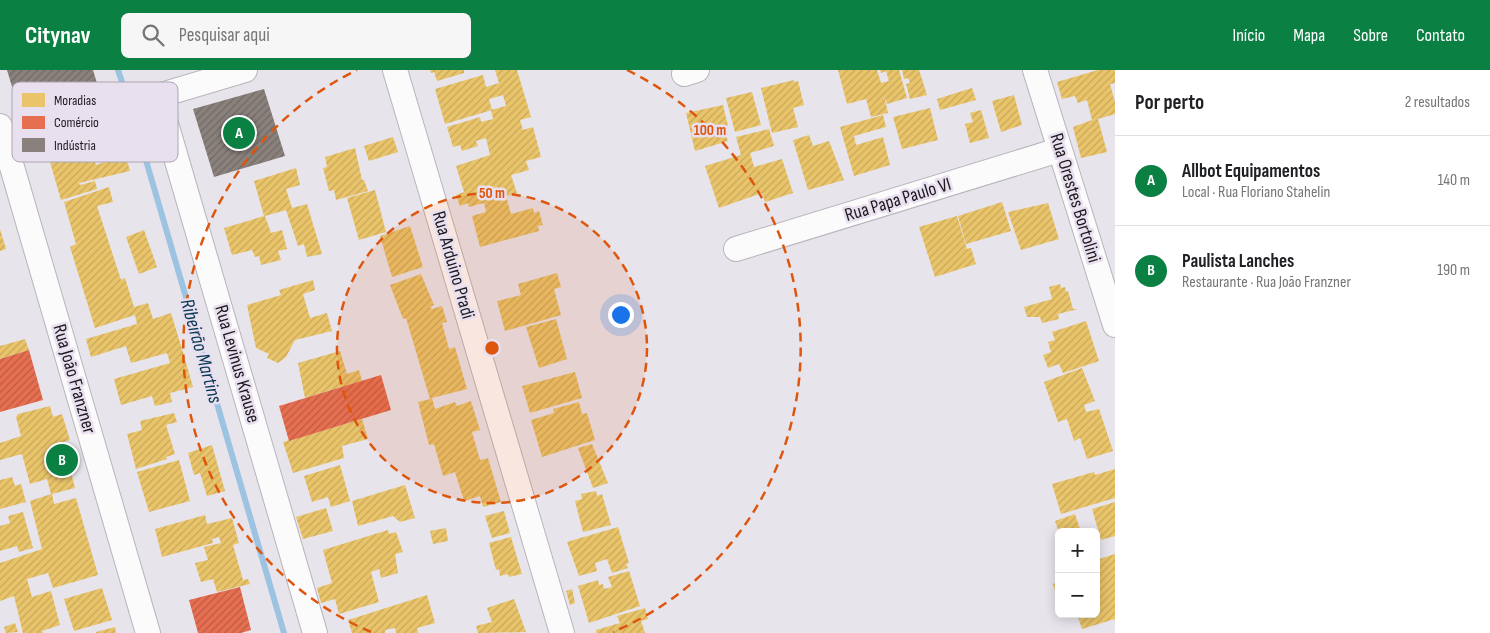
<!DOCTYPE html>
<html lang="pt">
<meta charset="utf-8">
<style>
:root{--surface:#fff;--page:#f6f6f6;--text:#202124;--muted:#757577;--line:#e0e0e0;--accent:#0b8043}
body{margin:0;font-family:"Sofia Sans Condensed",sans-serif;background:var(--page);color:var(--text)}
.controls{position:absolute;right:15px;bottom:15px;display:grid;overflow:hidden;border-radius:8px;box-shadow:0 2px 12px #0003}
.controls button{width:45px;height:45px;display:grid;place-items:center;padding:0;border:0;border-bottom:1px solid var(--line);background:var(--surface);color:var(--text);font:25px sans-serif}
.you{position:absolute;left:620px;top:244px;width:18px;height:18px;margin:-12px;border:4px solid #fff;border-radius:50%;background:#1a73e8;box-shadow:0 0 0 8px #1a73e833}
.badge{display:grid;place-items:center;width:32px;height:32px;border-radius:50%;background:var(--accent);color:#fff;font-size:16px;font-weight:700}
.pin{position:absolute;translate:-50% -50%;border:2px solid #fff;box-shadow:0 1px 5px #0006}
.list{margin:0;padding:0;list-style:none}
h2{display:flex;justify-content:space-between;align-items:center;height:65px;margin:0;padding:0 20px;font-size:21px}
h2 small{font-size:16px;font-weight:400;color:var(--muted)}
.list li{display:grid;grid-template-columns:32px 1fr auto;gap:15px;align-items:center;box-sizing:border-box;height:90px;padding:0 20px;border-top:1px solid var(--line)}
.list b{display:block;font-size:19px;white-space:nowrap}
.list p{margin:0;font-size:16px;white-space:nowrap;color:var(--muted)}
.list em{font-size:16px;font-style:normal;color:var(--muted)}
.icon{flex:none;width:28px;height:28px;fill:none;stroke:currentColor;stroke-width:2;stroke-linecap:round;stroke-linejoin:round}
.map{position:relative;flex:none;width:1115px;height:563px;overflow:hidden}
header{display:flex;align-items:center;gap:30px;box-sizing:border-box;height:70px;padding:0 25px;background:var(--accent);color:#fff}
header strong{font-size:24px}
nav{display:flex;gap:28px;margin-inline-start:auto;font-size:18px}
.search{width:350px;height:45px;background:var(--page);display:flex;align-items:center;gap:12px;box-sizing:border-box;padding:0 18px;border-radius:8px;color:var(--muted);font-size:19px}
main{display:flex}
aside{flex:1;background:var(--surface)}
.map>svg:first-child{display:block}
.homes{fill:url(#homes-hatch)}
.shops{fill:url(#shops-hatch)}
.industry{fill:url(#industry-hatch)}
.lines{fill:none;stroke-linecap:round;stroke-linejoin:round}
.stream{stroke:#9cc4e2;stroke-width:6}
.street-casing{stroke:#b8b5ba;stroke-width:26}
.street{stroke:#fcfbfc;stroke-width:24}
.ring{fill:none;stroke:#de560d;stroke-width:2.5;stroke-dasharray:9 6}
.labels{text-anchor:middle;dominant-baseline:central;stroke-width:5;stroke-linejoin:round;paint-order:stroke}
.street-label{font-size:19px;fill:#1d1a1f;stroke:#e9e0ef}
.water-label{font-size:20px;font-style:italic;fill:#093955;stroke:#e9e0ef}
.key{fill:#e9e0ef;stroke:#aca5b1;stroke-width:1}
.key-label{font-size:14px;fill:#1d1a1f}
.centre{fill:#de560d;stroke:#e9e0ef;stroke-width:2.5}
.ring-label{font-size:15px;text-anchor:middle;font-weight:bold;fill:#de560d;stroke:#e9e0ef;stroke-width:5;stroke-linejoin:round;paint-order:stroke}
</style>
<header>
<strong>Citynav</strong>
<div class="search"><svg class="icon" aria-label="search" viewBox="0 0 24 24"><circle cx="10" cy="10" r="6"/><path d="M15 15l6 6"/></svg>Pesquisar aqui</div>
<nav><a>Início</a><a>Mapa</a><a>Sobre</a><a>Contato</a></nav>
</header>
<main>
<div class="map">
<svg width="1115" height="563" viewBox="0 0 1115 563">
<defs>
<pattern id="homes-hatch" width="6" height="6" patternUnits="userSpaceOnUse" patternTransform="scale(1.25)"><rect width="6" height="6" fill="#e9c46a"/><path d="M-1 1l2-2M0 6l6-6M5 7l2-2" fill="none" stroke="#c7a85b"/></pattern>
<pattern id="shops-hatch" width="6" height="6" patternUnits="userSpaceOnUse" patternTransform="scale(1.25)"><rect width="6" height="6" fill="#e76f51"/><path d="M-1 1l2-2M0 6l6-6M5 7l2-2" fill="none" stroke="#bb5a43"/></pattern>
<pattern id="industry-hatch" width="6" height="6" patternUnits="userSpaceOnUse" patternTransform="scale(1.25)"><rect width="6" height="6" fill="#8a817c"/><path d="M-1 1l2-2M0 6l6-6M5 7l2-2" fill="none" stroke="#706965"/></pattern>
</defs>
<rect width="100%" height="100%" fill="#e8e4ec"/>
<!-- homes -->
<path class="homes" d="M430 0H464V3L437 11 434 2 431 3Z
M495 0H517L531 47 520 50 523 60 533 57 541 87 526 91 529 100 511 105 517 123 506 126 511 144 533 138 534 143 539 141 543 155 538 156 539 161 480 177 472 146 486 142 484 133 469 137 468 133 460 136 456 125 464 122 456 96 490 85 486 68 476 71 478 76 462 81 460 75 453 77 447 57 480 47 481 52 493 49 491 40 506 36 503 25 489 29 492 40 445 54 435 19 483 5 486 17 499 13Z
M838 0H877L881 13 889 11 886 1 881 3 880 0H899L907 28 887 34 884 25 888 43 871 47 866 29 847 34Z
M902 0H919L927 25 910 29 906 14 910 13 908 8 904 9Z
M1098 0H1115V13L1110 14 1115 32V44L1098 49 1107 82 1081 88 1073 57 1092 50 1087 30 1078 33 1075 26 1062 29 1057 12Z
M794 10V12L798 11 804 35 793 38 798 57 772 63 761 18Z
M972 18 976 30 940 40 937 29Z
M752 22 761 55 735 62 726 28Z
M1014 25 1022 55 1001 62 992 31Z
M723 35 728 56 723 58 728 71 695 81 686 43Z
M930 38 938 70 902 79 893 47Z
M981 40 989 68 970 73 965 54 973 52 970 43Z
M883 45 886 57 854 66 856 75 883 67 890 95 854 106 840 57Z
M118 59 130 101 79 113 80 115 95 111 97 119 61 130 48 85 53 77 76 71 80 88 93 85 96 95 111 90 103 63Z
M769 59 774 76 750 83 754 97 782 89 793 123 765 132 762 123 719 138 705 96 741 85 736 67Z
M809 65 813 76 829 71 844 110 808 120 793 70Z
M393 67 398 82 369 91 364 76Z
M355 78 362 110H364L368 121 336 130 334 120 329 121 323 98 327 97 325 87Z
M296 98 300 115 286 119 292 138 307 134 322 184 307 187 304 174 298 176 286 140 265 146 271 163 282 160 287 179 278 181 281 190 261 195 259 186 255 187 252 180 232 185 224 158 264 146 254 111Z
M109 117 113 132 97 136 121 210 125 208 134 237 148 233 153 249 171 243 185 289 193 317 170 323 172 332 155 336 152 326 121 335 114 309 170 293 167 283 131 293 126 276 91 287 86 269 137 254 135 245 95 258 70 177 76 174 64 132Z
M375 120 386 162 359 170 347 128Z
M1002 132 1011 161 966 174 958 146Z
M1048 133 1059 169 1021 180 1008 142Z
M957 146 967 179 971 178 976 194 935 207 919 157Z
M410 156 423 197 392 207 380 166Z
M0 159 6 179 0 181Z
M144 160 157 197 139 204 126 167Z
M557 203 561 217 554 219 561 245 505 261 497 231 521 225 518 214Z
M421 204 434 235 430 237 432 239 442 236 447 252 442 253 449 279 455 277 467 319 432 328 435 339 455 332 457 336 471 331 480 360 472 362 480 390 488 388 501 432 483 437 480 426 464 431 455 402 443 406 434 374 429 375 418 332 430 329 406 248 403 249 390 215Z
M313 210 315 220 303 224 310 248 327 243 332 261 295 270 286 287 278 293 267 288 269 284 256 278 247 235 281 225 279 220Z
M1060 214 1061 218 1065 217 1066 222 1068 221 1073 239H1078L1058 244 1059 249 1042 253 1040 247H1027L1024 237 1052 229 1049 217Z
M556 249 567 289 539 298 526 257Z
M1086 251 1099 291 1063 303 1059 294 1048 298 1043 285 1051 282 1048 272 1055 270 1052 262Z
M25 269 29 280 0 289V276Z
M340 281 347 304 359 300 362 311 305 328 298 293Z
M1082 298 1095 331 1084 335 1086 342 1099 339 1113 381 1087 389 1080 368 1074 371 1067 349 1058 352 1044 312Z
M575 302 582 328 530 343 522 316Z
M579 332 582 344 587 343 595 370 542 387 531 350 554 343 553 339Z
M50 336 53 347 62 344 70 370 63 372 75 418 52 424 54 434 76 428 98 505 53 518 48 503 27 509 32 527 51 521 60 555 42 561 43 563H23L14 526 0 531V493L42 479 30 431 51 424 47 409 30 414 22 384 0 390V373L21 366 16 347 18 344Z
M174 343 177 352 166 355 175 384 166 387 167 389 136 399 127 364 142 360 140 351Z
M362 349 368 369 342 376 344 388 293 403 283 372Z
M592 374 608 413 593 418 578 378Z
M212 375 225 421 207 426 200 403 194 405 188 383Z
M179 390 190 431 149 442 137 402Z
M340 395 350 431 331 437 328 427 312 432 304 406Z
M1115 399V428L1061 444 1052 414 1094 402 1095 405Z
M12 407 15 416 21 414 26 432 0 439V410Z
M405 415 415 448 400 452 393 446 358 456 352 431Z
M596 421 597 426 602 424 611 455 583 462 575 431 582 429 581 424Z
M1115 432V466L1101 470 1092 439Z
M326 438 333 461 303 469 296 447Z
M504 441 510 463 492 468 485 446Z
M23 442 33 478 19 482 17 476 0 481V456L10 453 8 446Z
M1075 444 1081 462H1059L1055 451Z
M205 445 207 454 232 448 239 473 233 475 243 510 248 509 250 514 217 522 213 509 201 512 195 493 208 490 204 477 221 473 219 467 212 469 213 473 162 487 155 459Z
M618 457 629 493 626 494 628 498 612 503 607 489 595 493 597 501 579 506 567 472Z
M446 458 448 471 433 474 430 461Z
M388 460 389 464 396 462 403 482 395 484 398 503 381 508 379 499 371 502 379 532 339 544 335 529 321 533 317 518 332 513 323 480Z
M511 467 522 504 509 507 508 504 500 506 499 499 496 500 489 473Z
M1115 484V549L1082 559 1077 544H1096V490Z
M629 501 640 536 589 553 578 516 598 510 599 515 603 514 604 519 612 517 608 507Z
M1059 512V530H1058L1053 514Z
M102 518 112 550 74 561 64 529Z
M572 519 575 533 570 535 566 521Z
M427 525 435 553 417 558 418 563H396L395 558 385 560V563H352L348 550Z
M514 529 526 562 478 563 476 556 492 552 487 538Z
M645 538 648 549 641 551 645 563H596V560L620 553 617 546Z
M15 553 18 562 6 563 4 557Z
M115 557 116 563H96V562Z"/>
<!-- shops -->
<path class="shops" d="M29 280 43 330 0 342V289Z
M381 305 391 340 289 371 279 336Z
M240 517 251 560 241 563H198L189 530Z"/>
<!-- industry -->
<path class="industry" d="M7 0H93L99 20 28 39 16 30Z
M264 19 285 86 214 107 193 39Z"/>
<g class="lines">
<!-- stream -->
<path class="stream" d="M118 0 128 30
M131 39 284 563"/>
<defs>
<path id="street" d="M395 0 562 563
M1035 0 1115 255
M684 4 697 0
M158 26 315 563
M0 56 148 563
M0 73 245 0
M736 179 1059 80"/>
</defs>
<!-- street casing -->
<use href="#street" class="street-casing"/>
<!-- street -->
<use href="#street" class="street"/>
</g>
<!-- distance rings -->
<circle cx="492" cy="278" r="155" fill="#de560d" fill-opacity=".12"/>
<g class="ring">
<circle cx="492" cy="278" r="155"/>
<path d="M371 562A309 309 0 0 1 357 0M627 0A309 309 0 0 1 613 562"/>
</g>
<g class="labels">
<!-- street labels -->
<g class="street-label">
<text transform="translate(1075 128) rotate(73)">Rua Orestes Bortolini</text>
<text transform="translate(898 130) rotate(-17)">Rua Papa Paulo VI</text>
<text transform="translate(453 195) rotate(74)">Rua Arduino Pradi</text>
<text transform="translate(237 294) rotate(74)">Rua Levinus Krause</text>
<text transform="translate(74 309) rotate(74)">Rua João Franzner</text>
</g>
<!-- water labels -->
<g class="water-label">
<text transform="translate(201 281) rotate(74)">Ribeirão Martins</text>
</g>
</g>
<!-- legend -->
<rect x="12" y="12" width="166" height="80" rx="8" class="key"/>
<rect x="22" y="23" width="23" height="14" fill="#e9c46a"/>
<rect x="22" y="46" width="23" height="13" fill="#e76f51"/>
<rect x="22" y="68" width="23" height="14" fill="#8a817c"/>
<g class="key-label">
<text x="54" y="35">Moradias</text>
<text x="54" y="57">Comércio</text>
<text x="54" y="80">Indústria</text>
</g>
<circle cx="492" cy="278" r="8" class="centre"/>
<g class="ring-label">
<text x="710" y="65">100 m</text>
<text x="492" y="128">50 m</text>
</g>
</svg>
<div class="controls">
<button>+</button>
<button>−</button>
</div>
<div class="you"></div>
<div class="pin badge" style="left:239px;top:63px">A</div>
<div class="pin badge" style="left:62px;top:390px">B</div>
</div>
<aside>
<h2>Por perto<small>2 resultados</small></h2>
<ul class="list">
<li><span class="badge">A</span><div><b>Allbot Equipamentos</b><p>Local · Rua Floriano Stahelin</p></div><em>140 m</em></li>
<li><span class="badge">B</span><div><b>Paulista Lanches</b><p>Restaurante · Rua João Franzner</p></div><em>190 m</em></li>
</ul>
</aside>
</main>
